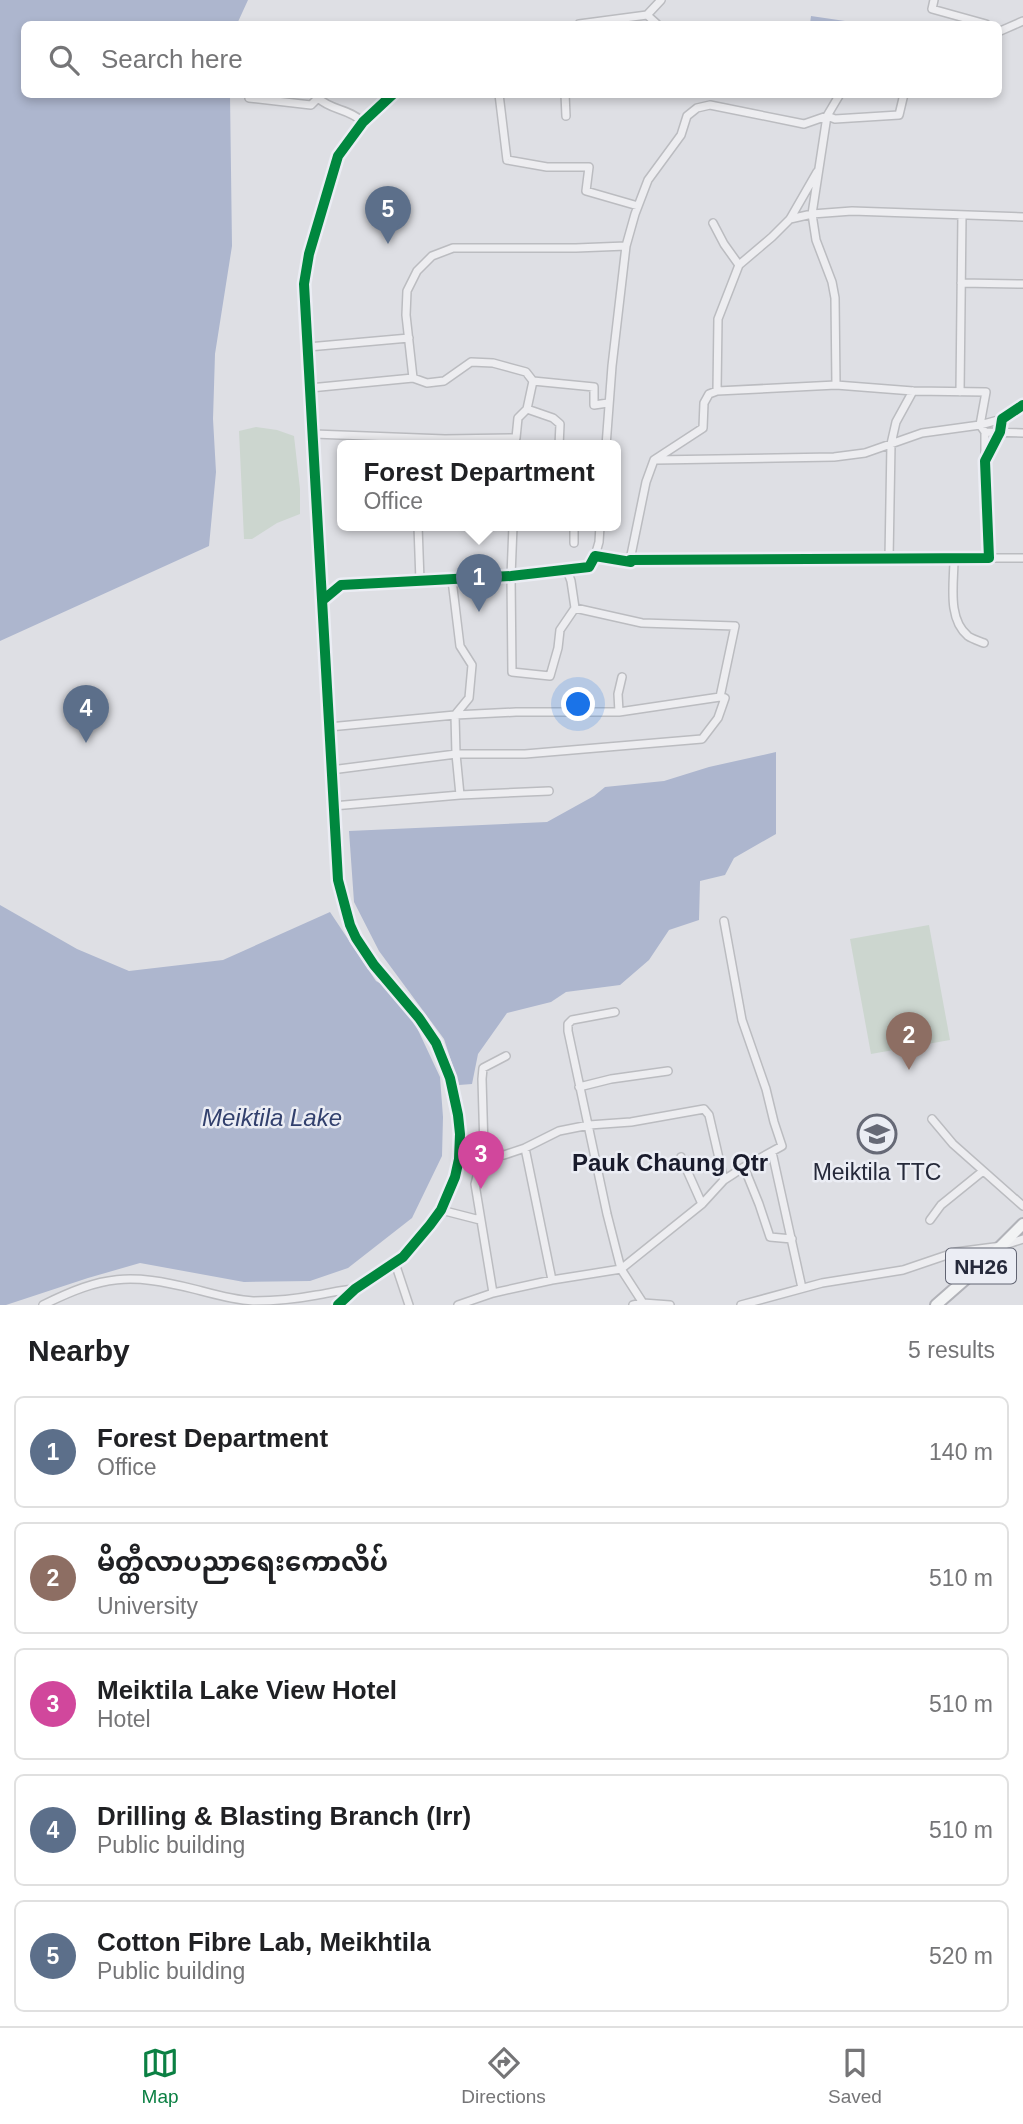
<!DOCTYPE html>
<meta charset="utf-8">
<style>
:root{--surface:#fff;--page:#f6f6f6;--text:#202124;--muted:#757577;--line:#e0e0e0;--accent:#0b8043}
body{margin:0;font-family:Arial,"Noto Sans Myanmar",sans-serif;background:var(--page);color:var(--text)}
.you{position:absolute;left:579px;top:705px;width:24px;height:24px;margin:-18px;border:5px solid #fff;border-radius:50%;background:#1a73e8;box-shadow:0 0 0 10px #1a73e833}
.badge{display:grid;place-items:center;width:46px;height:46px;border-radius:50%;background:var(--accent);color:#fff;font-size:23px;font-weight:700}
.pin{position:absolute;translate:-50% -58px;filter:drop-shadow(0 2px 4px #0008)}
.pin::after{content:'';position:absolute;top:37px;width:24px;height:21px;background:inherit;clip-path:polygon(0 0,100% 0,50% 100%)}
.popup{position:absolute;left:337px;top:440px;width:284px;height:91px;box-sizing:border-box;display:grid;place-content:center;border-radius:10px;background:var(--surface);filter:drop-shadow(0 2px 5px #0005);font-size:23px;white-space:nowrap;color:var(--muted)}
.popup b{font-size:26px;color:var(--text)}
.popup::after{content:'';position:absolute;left:50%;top:100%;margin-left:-14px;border:14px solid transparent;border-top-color:var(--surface)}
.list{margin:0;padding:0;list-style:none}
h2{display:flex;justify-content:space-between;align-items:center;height:91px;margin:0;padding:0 28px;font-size:30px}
h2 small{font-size:23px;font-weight:400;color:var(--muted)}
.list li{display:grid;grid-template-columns:46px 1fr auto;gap:21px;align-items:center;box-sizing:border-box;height:112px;margin:0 14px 14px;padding:0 14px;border:2px solid var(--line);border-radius:10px}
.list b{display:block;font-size:26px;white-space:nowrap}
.list p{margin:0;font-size:23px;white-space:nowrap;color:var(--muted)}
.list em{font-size:23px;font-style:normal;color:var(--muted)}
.icon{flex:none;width:38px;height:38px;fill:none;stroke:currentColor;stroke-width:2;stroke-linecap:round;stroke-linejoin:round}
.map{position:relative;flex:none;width:1023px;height:1305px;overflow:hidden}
.search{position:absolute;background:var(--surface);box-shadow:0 4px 10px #0003;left:21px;right:21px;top:21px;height:77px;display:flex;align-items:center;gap:18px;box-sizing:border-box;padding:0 24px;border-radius:10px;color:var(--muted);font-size:26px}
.sheet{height:721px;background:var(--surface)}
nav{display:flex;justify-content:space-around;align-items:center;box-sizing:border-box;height:98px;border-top:2px solid var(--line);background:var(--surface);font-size:19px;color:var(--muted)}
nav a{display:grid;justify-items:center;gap:4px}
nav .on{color:var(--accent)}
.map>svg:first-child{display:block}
.green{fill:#ccd6cf}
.water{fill:#adb6ce}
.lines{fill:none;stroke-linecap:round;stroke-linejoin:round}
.minor-casing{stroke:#bbbcc0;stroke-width:10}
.highway-casing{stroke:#b1b2b8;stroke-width:14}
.minor{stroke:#ededf0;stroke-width:7}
.highway{stroke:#f2f3f4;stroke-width:10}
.cycleway-casing{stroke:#ebedf4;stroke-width:15}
.cycleway{stroke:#00873e;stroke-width:10}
.labels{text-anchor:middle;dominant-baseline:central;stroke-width:5;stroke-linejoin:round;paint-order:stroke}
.shield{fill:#ebedf4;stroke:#616472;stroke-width:2}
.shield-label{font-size:21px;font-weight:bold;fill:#262a3b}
.poi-label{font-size:23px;fill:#262a3b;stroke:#ebedf4}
.water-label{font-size:24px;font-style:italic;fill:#32406d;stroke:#ebedf4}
.neighbourhood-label{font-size:24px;font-weight:bold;fill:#191b2c;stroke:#ebedf4}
</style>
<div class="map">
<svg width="1023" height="1305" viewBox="0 0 1023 1305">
<rect width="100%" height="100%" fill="#dedfe4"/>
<!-- green -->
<path class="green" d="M256 427 277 430 294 436 300 489V514L277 523 252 539H244L239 431Z
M929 925 950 1040 871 1054 850 939Z"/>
<!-- water -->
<path class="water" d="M0 0H248L237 24H24V94L230 95 232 246 215 354 213 419 216 472 209 546 0 641Z
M811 16 845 21V24H810Z
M776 752V834L734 858 725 875 700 881 699 920 669 930 649 960 620 985 566 992 551 1002 507 1013 478 1054 472 1084 459 1085 444 1039 379 951 354 902 349 831 547 822 594 796 605 787 664 781 709 767Z
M0 905 77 949 129 971 223 960 330 912 376 981 390 989 411 1015 440 1077 443 1117 442 1156 412 1218 348 1268 310 1281 244 1282 140 1263 88 1278 6 1305H0Z"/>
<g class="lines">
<defs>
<path id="minor" d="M934 0 932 9 986 24
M647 15 657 24
M579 24 647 15 661 0
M998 32 1023 21
M499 94 507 160 547 167H589L586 191 638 206
M565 94 566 116
M318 96V98C332 111 348 108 363 122
M249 98 311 105 318 98
M790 219 812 214 852 211 1023 217
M713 223 724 244 739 265
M961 283 1023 284
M308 347 409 338
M413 378 406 315 407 291 417 271 432 256 453 248H576L626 246
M533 381 594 387V405L608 403
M836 385 835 298 832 282 816 240 812 214 827 116 840 94
M310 388 413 378 427 383 444 381 471 362 493 363 526 372 533 381 527 409 553 418 560 424 559 446
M717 391 718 319 739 265 772 237 790 219 817 172
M960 392 962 215
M985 432 1023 433
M314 434 445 439 516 438 518 418 527 409
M606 446 612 366 626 246 635 214 648 180 681 135 687 116 697 108 710 105 804 124 827 116 835 119 899 115 904 94
M655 460 834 457 865 453 922 433 980 425 1002 419
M418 526 420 581
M513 526 511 576 512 672 550 676 558 648 560 630 575 608
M574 526V543
M595 556 599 542 600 526
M989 558H1023
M889 559 891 444 896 422 913 391
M954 559C954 583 947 619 968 636 972 639 979 641 984 643
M630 560 646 482 654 460 703 428 704 403 709 394 717 391 836 385 913 391 986 392 980 425 985 432V460
M452 580 460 646 472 665 469 698 455 715 456 754 460 795
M323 600 341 585 511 576 589 567 595 556 631 562 630 560 989 558 985 461 1000 432 1002 419 1023 405
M619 712 618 694 622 677
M329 727 455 715 516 712H619L720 697
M331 770 456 754H525L702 739 718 718 725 698 720 697 735 626 642 623 575 608 571 581 567 570
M333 806 460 795 549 791
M615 1012 572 1020 568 1024V1031L607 1214 621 1269 643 1303 633 1305
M579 1087 611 1079 668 1071
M932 1119 953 1144 1023 1206
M525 1148 552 1280
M772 1152 802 1288
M681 1157 702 1204
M459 1159 504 1155 525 1148 559 1131 589 1125 631 1122 704 1109 709 1115 724 1180
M744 1167 759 1204 770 1237 792 1239
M441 1210 480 1220
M930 1220 941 1205 983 1171
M395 1263 409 1305
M493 1293 475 1184 484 1149 482 1079 483 1068 506 1056
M643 1303 670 1305
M43 1305C104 1275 129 1273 194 1289 213 1294 233 1300 253 1301 274 1301 296 1299 317 1295 330 1293 341 1290 355 1289
M338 1305 355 1289 403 1257 430 1225 441 1210 455 1177 459 1159 460 1134 458 1115 450 1078 436 1043 419 1018 374 965 356 938 350 925 338 880 304 284 309 254 338 156 363 122 393 94
M458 1305 493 1293 552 1280 621 1269 702 1204 724 1180 744 1167 782 1146 774 1122 766 1089 742 1020 724 921
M741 1305 822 1283 903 1270 956 1252 1002 1246 1023 1239"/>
<path id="highway" d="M936 1305 985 1262 1023 1224"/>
</defs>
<!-- minor casing -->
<use href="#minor" class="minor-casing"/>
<!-- highway casing -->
<use href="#highway" class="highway-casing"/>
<!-- minor -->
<use href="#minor" class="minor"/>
<!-- highway -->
<use href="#highway" class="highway"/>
<defs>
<path id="cycleway" d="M323 600 341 585 511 576 589 567 595 556 631 562 630 560 989 558 985 461 1000 432 1002 419 1023 405
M338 1305 355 1289 403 1257 430 1225 441 1210 455 1177 459 1159 460 1134 458 1115 450 1078 436 1043 419 1018 374 965 356 938 350 925 338 880 304 284 309 254 338 156 363 122 393 94"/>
</defs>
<!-- cycleway casing -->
<use href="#cycleway" class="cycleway-casing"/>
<!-- cycleway -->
<use href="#cycleway" class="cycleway"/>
</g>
<!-- icons -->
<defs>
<symbol id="university-ring" viewBox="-11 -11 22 22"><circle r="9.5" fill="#ebedf4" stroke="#666976" stroke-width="1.5"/><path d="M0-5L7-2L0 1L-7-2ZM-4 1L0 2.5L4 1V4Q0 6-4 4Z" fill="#666976"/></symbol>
</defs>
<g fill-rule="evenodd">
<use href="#university-ring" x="855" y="1112" width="44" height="44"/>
</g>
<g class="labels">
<!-- shield labels -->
<rect class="shield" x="946" y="1248.5" width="70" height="35" rx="5"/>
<g class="shield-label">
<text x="981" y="1266">NH26</text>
</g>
<!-- poi labels -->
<g class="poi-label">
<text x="877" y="1172">Meiktila TTC</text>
</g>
<!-- water labels -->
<g class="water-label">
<text x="272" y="1117">Meiktila Lake</text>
</g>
<!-- neighbourhood labels -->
<g class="neighbourhood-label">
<text x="670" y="1162">Pauk Chaung Qtr</text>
</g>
</g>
</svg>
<div class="you"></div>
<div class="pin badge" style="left:479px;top:612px;background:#5c6f8a">1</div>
<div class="popup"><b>Forest Department</b>Office</div>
<div class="pin badge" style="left:909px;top:1070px;background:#8d6e63">2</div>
<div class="pin badge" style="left:481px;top:1189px;background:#d1479c">3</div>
<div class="pin badge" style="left:86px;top:743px;background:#5c6f8a">4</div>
<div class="pin badge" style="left:388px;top:244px;background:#5c6f8a">5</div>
<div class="search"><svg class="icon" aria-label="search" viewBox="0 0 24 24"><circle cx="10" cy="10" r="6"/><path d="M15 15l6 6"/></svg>Search here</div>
</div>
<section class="sheet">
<h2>Nearby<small>5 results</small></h2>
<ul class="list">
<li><span class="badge" style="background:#5c6f8a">1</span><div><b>Forest Department</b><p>Office</p></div><em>140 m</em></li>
<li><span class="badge" style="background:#8d6e63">2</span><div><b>မိတ္ထီလာပညာရေးကောလိပ်</b><p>University</p></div><em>510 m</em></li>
<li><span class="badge" style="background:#d1479c">3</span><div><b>Meiktila Lake View Hotel</b><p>Hotel</p></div><em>510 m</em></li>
<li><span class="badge" style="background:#5c6f8a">4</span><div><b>Drilling &amp; Blasting Branch (Irr)</b><p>Public building</p></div><em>510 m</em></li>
<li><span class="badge" style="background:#5c6f8a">5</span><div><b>Cotton Fibre Lab, Meikhtila</b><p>Public building</p></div><em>520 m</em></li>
</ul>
</section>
<nav>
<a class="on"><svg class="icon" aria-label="map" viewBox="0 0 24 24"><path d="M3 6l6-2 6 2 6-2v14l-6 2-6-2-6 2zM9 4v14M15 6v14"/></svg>Map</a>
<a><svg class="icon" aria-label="directions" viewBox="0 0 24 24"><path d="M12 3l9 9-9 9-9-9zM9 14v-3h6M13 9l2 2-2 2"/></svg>Directions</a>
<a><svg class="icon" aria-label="saved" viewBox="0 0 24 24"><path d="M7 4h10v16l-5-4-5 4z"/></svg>Saved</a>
</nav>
